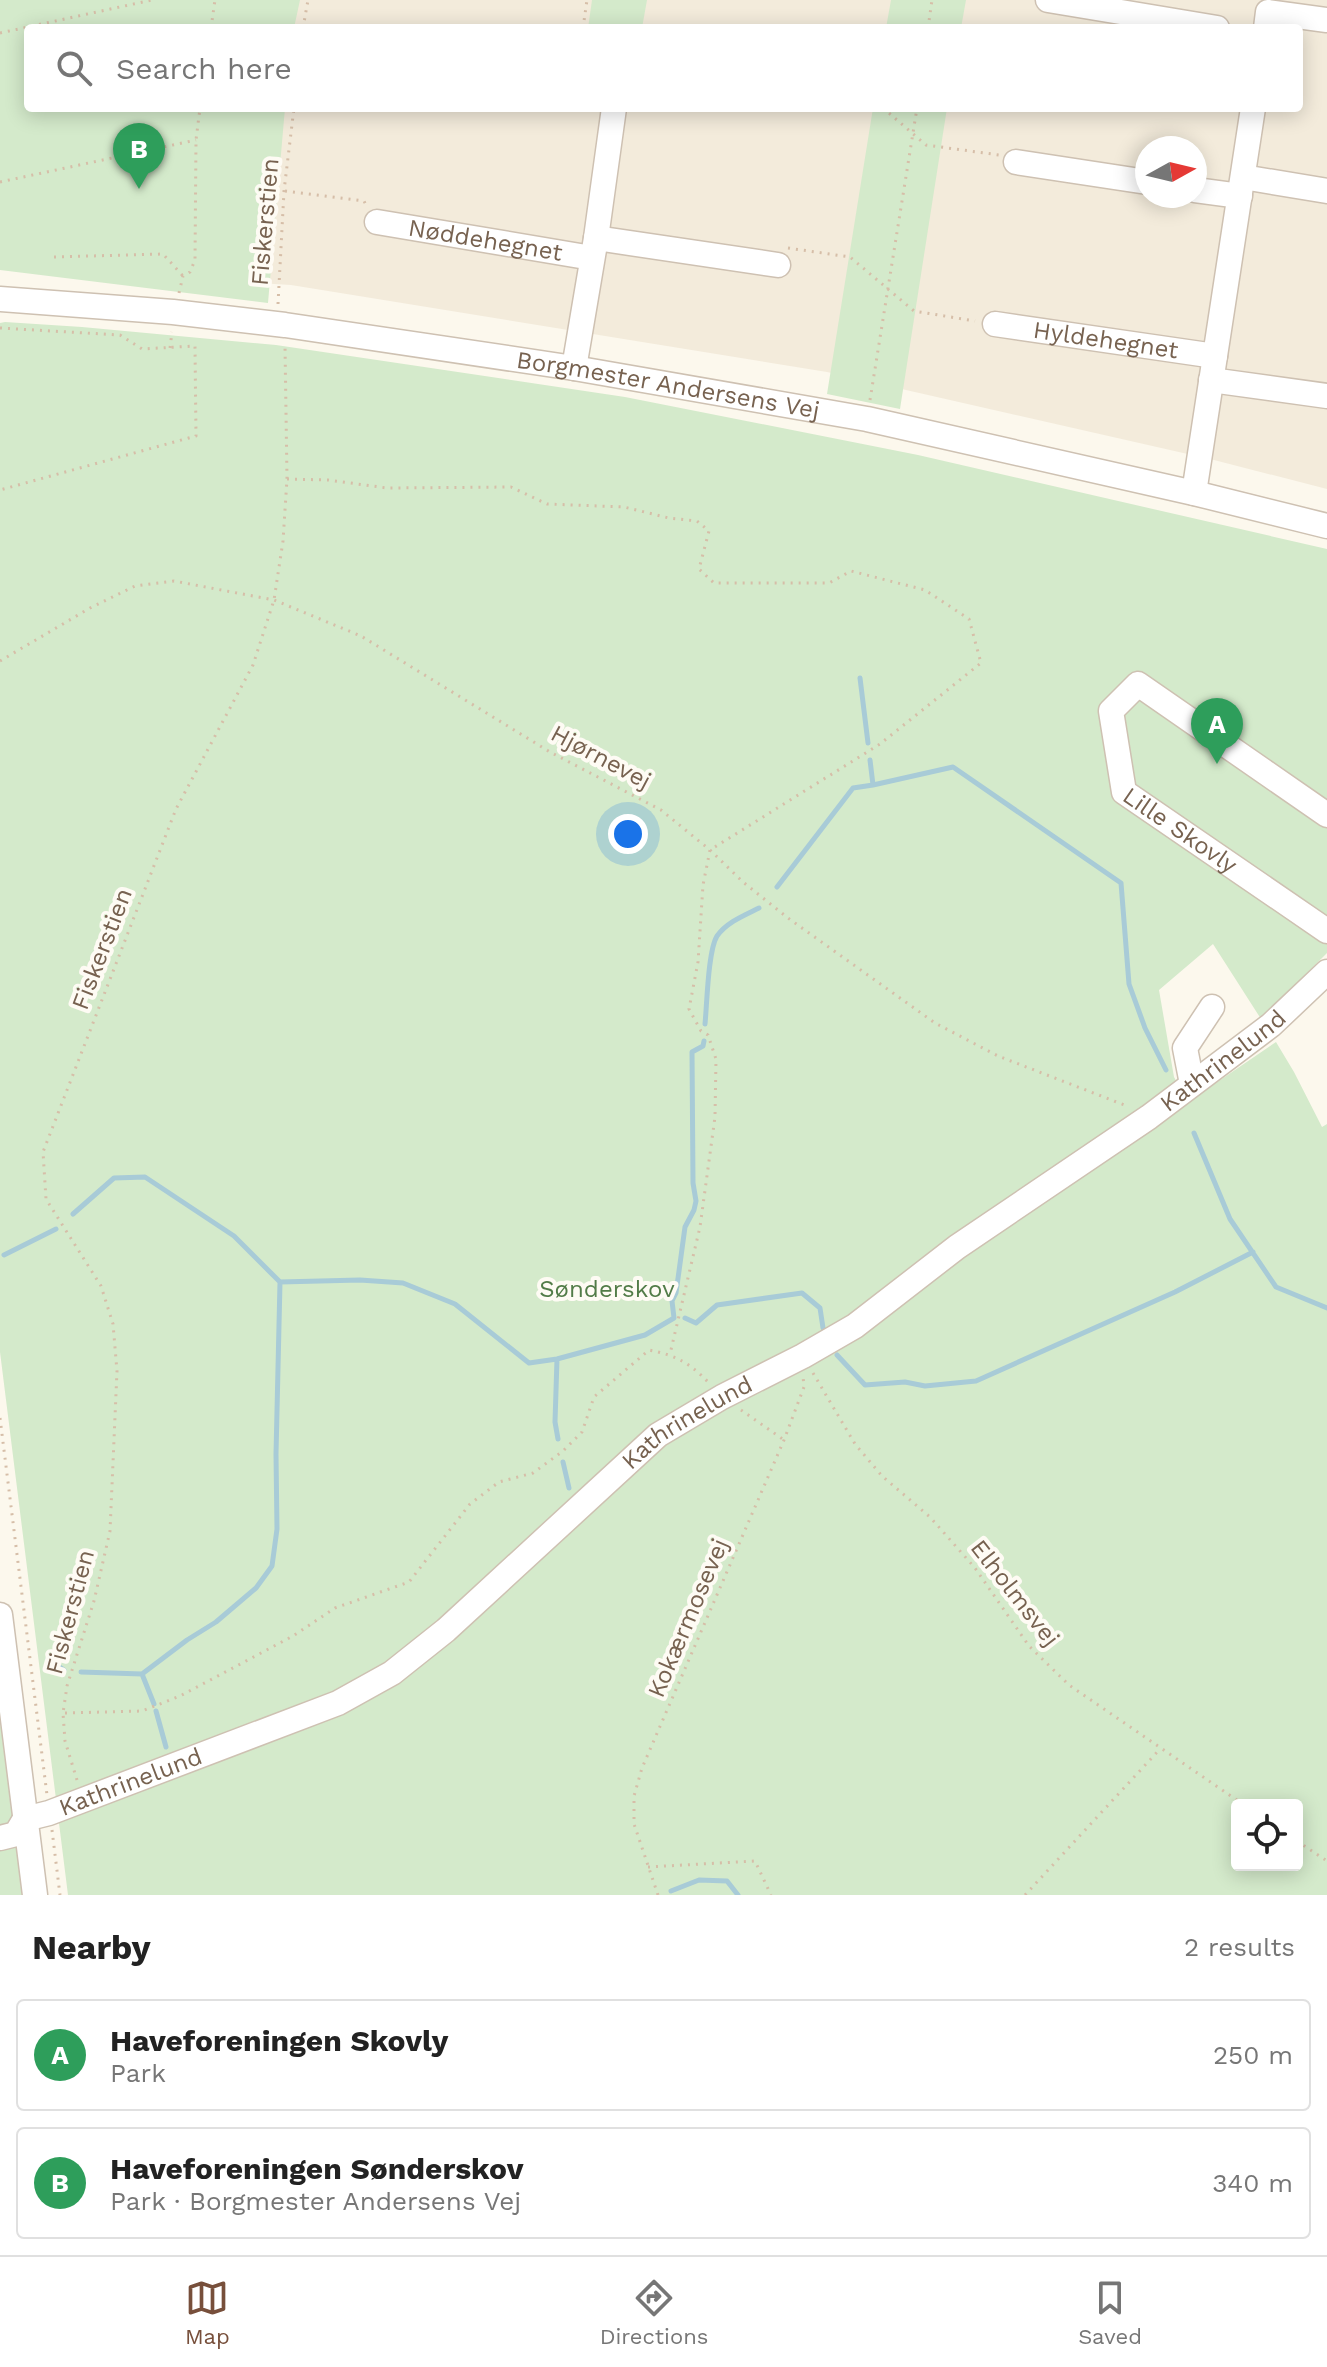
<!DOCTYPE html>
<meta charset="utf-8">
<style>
:root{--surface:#fff;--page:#f6f6f6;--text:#222;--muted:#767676;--line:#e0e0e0;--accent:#774f3b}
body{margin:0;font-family:"Work Sans",sans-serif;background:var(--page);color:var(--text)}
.controls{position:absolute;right:24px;bottom:24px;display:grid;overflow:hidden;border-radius:8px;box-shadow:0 4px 20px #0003}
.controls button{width:72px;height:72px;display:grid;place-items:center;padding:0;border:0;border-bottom:2px solid var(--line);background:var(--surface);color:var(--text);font:40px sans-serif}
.compass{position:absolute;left:1135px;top:136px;width:72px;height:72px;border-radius:50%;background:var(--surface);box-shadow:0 4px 20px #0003;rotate:82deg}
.you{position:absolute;left:628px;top:834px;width:28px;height:28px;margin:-20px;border:6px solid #fff;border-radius:50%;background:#1a73e8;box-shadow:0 0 0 12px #1a73e833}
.badge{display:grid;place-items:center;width:52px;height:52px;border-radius:50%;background:var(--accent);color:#fff;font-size:26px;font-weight:700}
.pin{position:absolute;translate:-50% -66px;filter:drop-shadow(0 2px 4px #0008)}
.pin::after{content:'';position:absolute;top:42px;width:28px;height:24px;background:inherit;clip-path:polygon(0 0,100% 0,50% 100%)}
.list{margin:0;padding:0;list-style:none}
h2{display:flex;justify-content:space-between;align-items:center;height:104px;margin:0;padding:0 32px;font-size:34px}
h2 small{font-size:26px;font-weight:400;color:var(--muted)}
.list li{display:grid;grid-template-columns:52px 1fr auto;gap:24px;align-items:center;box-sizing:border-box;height:112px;margin:0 16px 16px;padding:0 16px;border:2px solid var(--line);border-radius:8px}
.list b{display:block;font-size:30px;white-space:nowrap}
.list p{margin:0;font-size:26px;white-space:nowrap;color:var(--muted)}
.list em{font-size:26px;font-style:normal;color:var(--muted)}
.icon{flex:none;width:44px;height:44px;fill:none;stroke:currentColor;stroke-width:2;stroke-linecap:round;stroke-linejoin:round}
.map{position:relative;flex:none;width:1327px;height:1895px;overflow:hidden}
.search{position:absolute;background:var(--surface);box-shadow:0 4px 20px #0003;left:24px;right:24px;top:24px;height:88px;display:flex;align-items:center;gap:20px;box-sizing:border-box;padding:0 28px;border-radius:8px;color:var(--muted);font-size:30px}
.sheet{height:360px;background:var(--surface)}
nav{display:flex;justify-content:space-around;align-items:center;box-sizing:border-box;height:112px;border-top:2px solid var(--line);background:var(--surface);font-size:22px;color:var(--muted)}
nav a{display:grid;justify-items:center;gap:4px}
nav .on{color:var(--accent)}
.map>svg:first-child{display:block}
.residential{fill:#f3ebdb;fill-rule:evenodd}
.green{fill:#d4eacb;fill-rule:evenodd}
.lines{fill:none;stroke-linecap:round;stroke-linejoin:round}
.stream{stroke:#a8cbd7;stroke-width:5}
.minor-casing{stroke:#cec1b2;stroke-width:27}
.path{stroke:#d6bea8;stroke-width:3;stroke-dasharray:2 6;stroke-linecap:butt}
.minor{stroke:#fff;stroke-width:24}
.labels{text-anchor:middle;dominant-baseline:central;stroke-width:8;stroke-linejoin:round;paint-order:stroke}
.street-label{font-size:24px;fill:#776250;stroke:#fefbf4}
.park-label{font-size:24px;fill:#527c48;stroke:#fefbf4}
</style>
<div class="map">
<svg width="1327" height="1895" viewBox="0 0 1327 1895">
<rect width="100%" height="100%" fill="#fcf8ed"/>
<!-- residential -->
<path class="residential" d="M0 0H1327V489L1214 460 827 372 291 285 0 267ZM28 28H1299V108H28ZM1147 148H1195V196H1147Z"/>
<!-- green -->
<path class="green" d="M0 0H300L294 28H28V108H285L268 303 0 270Z
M592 0H647L642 28H588Z
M891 0H966L961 28H886Z
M873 108H947L900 409 827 394Z
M5 322 82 327 276 345 625 397 918 455 1327 549V953L1261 1019 1213 944 1159 990 1174 1077 1188 1102 1276 1042 1294 1072 1322 1127 1327 1124V1895H68L0 1352V323ZM1237 1805H1297V1865H1237Z
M0 1720 22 1895H0Z"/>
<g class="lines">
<!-- stream -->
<path class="stream" d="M860 678 868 743
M870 760 873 785 953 767 1121 883 1129 984 1145 1028 1166 1070
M777 887 853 788 873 785
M705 1024C707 1004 708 951 717 936 727 922 745 915 759 908
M1194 1133 1230 1219 1276 1287 1327 1308
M73 1214 114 1178 145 1177 234 1236 280 1282 360 1280 403 1283 455 1304 529 1363 557 1359 645 1335 674 1318 672 1301 676 1293 685 1227 694 1210 696 1201 693 1183 692 1052 703 1046 704 1041
M4 1255 56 1229
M685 1318 696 1323 717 1305 802 1293 820 1308 823 1328
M837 1355 865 1385 905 1382 925 1386 976 1381 1175 1292 1253 1252
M557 1359 555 1422 558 1439
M563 1462 569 1488
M48 1659 64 1670
M81 1672 142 1674 187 1640 216 1622 256 1588 272 1566 277 1529 276 1454 280 1282
M142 1674 154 1704
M156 1711 166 1747
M671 1891 699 1880 727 1881 738 1895"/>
<defs>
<g id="minor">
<path d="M1048 0 1217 28"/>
<path d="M1266 28 1268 12 1327 20"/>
<path d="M1016 162 1147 182"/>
<path d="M1243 177 1327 191"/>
<path d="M1195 190 1240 196"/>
<path id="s1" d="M377 222 592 258"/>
<path d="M596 238 778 265"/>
<path id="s2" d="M0 299 173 312 285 325 574 368 867 419 1194 493 1327 526"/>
<path id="s3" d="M995 324 1215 356"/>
<path d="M574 368 596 238 614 108"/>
<path d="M1211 380 1327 396"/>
<path d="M1194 493 1253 108"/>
<path id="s4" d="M1327 815 1138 684 1111 711 1124 792 1327 931"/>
<path d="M1192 1084 1185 1048 1212 1007"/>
<path d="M0 1615 35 1895"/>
<path id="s5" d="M0 1838 16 1834 25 1819 49 1813 338 1703 392 1673 446 1630 658 1435 722 1397 803 1356 855 1326 957 1247 1149 1117 1271 1025 1327 972"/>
</g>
</defs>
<!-- minor casing -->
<use href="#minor" class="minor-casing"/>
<!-- path -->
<path class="path" d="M211 28 215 0
M303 28 308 0
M583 28 587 0
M928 28 932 0
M0 33 152 0
M883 108 926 145 999 155
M0 182 196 140
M285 191 364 201 366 205
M788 248 850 257 914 311 975 321
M54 257 163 254 183 276
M179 293 183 276 190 272 195 260 196 140 200 108
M278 304 284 191 294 108
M0 328 120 335 142 349 195 346 196 436 0 490
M170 348 172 332
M870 400 917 108
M287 479 328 480 387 488 511 487 547 504 624 507 669 518 697 521 709 531 699 569 714 583H829L851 571 925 590 969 619 981 663 880 744 710 850 703 885 698 962 689 1009 701 1031 708 1035 716 1059 715 1117 700 1227 670 1354
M0 661 90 608 135 586 174 581 274 600 361 636 550 752 661 810 710 850 743 882 788 918 935 1023 998 1056 1127 1106
M813 1373 855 1444 882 1476 930 1517 975 1568 1029 1646 1069 1685 1244 1805
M741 1410 784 1440
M0 1418 47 1795
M65 1713 142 1711 180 1696 293 1636 335 1608 409 1582 470 1504 499 1482 533 1473 563 1451 582 1432 594 1397 649 1350C675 1355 690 1363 708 1382
M77 1780 65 1741 63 1713 67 1686 94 1601 110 1531 117 1371 113 1324 101 1286 46 1199 43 1152 176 809 253 665 274 600 283 541 287 479 285 346
M52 1830 60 1895
M1297 1841 1327 1861
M648 1867 755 1861 771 1895
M658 1895 634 1824V1796L642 1768 784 1440 804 1387 803 1376
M1025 1895 1160 1749"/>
<!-- minor -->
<use href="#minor" class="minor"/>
</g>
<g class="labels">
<!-- street labels -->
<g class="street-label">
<text transform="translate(265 222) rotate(-85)">Fiskerstien</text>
<text stroke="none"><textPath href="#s1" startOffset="110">Nøddehegnet</textPath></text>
<text stroke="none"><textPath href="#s3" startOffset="112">Hyldehegnet</textPath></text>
<text stroke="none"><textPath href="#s2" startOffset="674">Borgmester Andersens Vej</textPath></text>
<text transform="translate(601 757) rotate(28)">Hjørnevej</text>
<text stroke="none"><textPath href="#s4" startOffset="418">Lille Skovly</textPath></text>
<text transform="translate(102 949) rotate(-69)">Fiskerstien</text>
<text stroke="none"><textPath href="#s5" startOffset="1466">Kathrinelund</textPath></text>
<text stroke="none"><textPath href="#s5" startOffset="818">Kathrinelund</textPath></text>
<text transform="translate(1015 1593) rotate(52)">Elholmsvej</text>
<text transform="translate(70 1612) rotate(-75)">Fiskerstien</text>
<text transform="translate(688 1618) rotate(-67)">Kokærmosevej</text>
<text stroke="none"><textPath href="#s5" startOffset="146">Kathrinelund</textPath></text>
</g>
<!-- park labels -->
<g class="park-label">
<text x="607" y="1289">Sønderskov</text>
</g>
</g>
</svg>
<div class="controls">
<button><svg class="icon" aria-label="locate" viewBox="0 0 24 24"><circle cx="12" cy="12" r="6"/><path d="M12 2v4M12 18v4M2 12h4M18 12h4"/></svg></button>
</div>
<svg class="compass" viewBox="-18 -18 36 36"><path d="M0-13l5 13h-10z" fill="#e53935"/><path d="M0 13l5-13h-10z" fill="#767676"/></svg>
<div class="you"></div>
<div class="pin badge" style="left:1217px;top:764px;background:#2e9e5b">A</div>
<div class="pin badge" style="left:139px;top:189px;background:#2e9e5b">B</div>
<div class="search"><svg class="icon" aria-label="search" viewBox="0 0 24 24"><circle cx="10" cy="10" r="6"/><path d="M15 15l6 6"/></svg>Search here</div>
</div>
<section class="sheet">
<h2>Nearby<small>2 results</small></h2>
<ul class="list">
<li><span class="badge" style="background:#2e9e5b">A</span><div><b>Haveforeningen Skovly</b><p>Park</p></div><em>250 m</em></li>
<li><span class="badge" style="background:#2e9e5b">B</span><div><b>Haveforeningen Sønderskov</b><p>Park · Borgmester Andersens Vej</p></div><em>340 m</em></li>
</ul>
</section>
<nav>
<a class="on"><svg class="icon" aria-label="map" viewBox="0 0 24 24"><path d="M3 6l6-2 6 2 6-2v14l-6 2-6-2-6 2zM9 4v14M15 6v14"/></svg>Map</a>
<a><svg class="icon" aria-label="directions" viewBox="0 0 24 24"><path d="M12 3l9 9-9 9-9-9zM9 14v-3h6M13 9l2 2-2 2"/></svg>Directions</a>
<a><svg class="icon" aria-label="saved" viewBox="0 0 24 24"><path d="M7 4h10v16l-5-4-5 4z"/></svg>Saved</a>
</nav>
